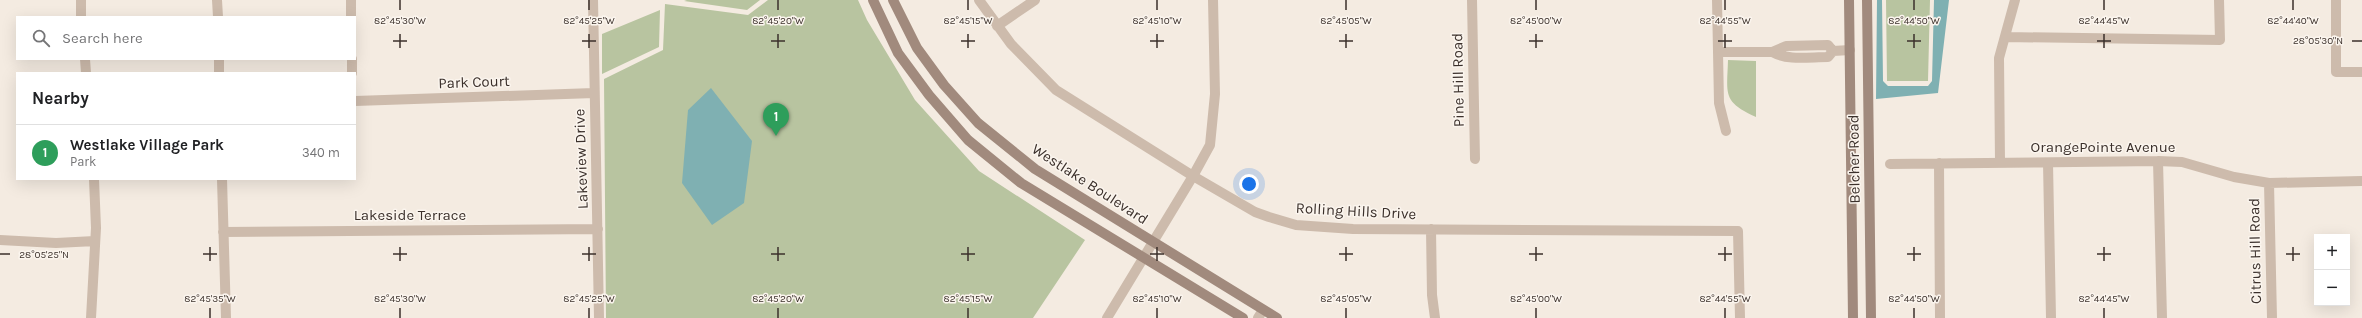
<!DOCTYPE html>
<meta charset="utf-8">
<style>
:root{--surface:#fff;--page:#f2f2f2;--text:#202124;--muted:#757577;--line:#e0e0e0;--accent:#1f5a5e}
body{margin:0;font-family:Karla,sans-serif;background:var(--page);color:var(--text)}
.controls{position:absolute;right:12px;bottom:12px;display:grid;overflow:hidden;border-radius:0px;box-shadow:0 4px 16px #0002}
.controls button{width:36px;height:36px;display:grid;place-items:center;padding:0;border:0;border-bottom:1px solid var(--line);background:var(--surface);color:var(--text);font:20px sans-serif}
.you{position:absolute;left:1249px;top:184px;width:14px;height:14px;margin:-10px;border:3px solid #fff;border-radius:50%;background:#1a73e8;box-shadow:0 0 0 6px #1a73e833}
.badge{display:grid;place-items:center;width:26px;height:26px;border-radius:50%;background:var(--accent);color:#fff;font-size:13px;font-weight:700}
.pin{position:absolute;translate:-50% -33px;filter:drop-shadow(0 1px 2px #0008)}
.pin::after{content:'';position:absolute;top:21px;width:14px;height:12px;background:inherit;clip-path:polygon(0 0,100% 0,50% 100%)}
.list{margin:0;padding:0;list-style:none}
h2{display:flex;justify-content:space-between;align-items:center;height:52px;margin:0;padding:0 16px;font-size:17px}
h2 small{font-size:13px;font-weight:400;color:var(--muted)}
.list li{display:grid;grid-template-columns:26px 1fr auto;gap:12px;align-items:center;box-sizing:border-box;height:56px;padding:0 16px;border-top:1px solid var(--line)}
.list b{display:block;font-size:15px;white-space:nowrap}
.list p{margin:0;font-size:13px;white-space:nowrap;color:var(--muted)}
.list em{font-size:13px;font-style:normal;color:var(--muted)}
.icon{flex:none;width:22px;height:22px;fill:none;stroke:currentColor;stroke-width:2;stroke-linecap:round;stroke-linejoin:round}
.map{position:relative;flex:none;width:2362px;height:318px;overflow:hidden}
.search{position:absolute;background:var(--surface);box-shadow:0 4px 16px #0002;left:16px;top:16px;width:340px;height:44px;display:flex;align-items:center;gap:10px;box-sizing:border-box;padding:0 14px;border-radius:0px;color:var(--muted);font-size:15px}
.panel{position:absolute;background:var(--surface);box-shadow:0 4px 16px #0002;left:16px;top:72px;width:340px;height:108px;border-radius:0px}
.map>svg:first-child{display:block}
.green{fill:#b8c4a0}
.water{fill:#7fb0b2}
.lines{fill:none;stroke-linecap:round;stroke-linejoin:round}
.street{stroke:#cdbbac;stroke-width:10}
.secondary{stroke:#a18a7d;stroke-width:10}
.ticks{fill:none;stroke:#3b302b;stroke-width:1.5}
.labels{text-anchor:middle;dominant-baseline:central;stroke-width:3;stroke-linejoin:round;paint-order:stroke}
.street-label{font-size:15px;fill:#3b302b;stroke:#fbf5ee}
.ticks-label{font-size:10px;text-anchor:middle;fill:#3b302b;stroke:#fbf5ee;stroke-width:3;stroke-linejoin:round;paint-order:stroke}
</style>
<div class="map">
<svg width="2362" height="318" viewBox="0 0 2362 318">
<rect width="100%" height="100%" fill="#f4ebe1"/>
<!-- green -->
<path class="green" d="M687 0H760L747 10 684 1Z
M768 0H858L867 20 915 100 979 171 1085 240 1033 318H606L604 79 663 50 665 4 748 15Z
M1886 0H1930L1928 81H1887Z
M660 10 659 47 602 74V34Z
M1728 60 1756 61V117C1722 102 1727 94 1728 60Z"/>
<!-- water -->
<path class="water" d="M1877 0H1882L1883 81 1888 86H1928L1932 81 1934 0H1949L1938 93 1876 99Z
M711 88 752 141 744 203 712 225 682 183 688 110Z"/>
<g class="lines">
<!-- street -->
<path class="street" d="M81 0V17
M217 0 218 17
M351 0V17
M593 0 599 318
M979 0 1011 44 1056 90 1193 176 1255 212 1269 217 1296 225 1353 229 1738 231 1740 318
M1472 0 1475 159
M1717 0 1719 103 1726 131
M2336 0V72H2362
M997 26 1035 0
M2006 37 2220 40 2219 0
M1718 52H1772C1788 61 1809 57 1828 57L1833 51 1850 50
M1772 52 1786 46 1828 45 1833 51
M85 59 86 73
M219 59V73
M352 59V73
M355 101 594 93
M2158 161 2162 318
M2000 162 1999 58 2015 0
M1939 163 1940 318
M2048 163 2051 318
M1890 164 2158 161 2182 162 2234 177 2269 183 2362 181
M222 179 226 318
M2269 183 2272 318
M1431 229 1432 295 1435 318
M223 232 598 229
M0 240 56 243 95 241
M91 318 96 228 94 179
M1107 318 1193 176 1210 145 1215 94 1213 0
M1258 318 1263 310"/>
<!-- secondary -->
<path class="secondary" d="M873 0 898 53 929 95 968 140 1021 183 1243 318
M893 0 917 48 944 85 978 123 1035 169 1277 318
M1849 0 1853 318
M1867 0 1871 318"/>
</g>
<!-- ticks -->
<path class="ticks" d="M400 0V10M589 0V10M778 0V10M968 0V10M1157 0V10M1346 0V10M1536 0V10M1725 0V10M1914 0V10M2104 0V10M2293 0V10M400 34V48M589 34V48M778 34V48M968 34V48M1157 34V48M1346 34V48M1536 34V48M1725 34V48M1914 34V48M2104 34V48M393 41H407M582 41H596M771 41H785M961 41H975M1150 41H1164M1339 41H1353M1529 41H1543M1718 41H1732M1907 41H1921M2097 41H2111M2352 41H2362M210 247V261M400 247V261M589 247V261M778 247V261M968 247V261M1157 247V261M1346 247V261M1536 247V261M1725 247V261M1914 247V261M2104 247V261M2293 247V261M0 254H10M203 254H217M393 254H407M582 254H596M771 254H785M961 254H975M1150 254H1164M1339 254H1353M1529 254H1543M1718 254H1732M1907 254H1921M2097 254H2111M2286 254H2300M210 308V318M400 308V318M589 308V318M778 308V318M968 308V318M1157 308V318M1346 308V318M1536 308V318M1725 308V318M1914 308V318M2104 308V318"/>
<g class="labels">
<!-- street labels -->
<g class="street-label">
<text transform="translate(1458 80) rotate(-91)">Pine Hill Road</text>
<text transform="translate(474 82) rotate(-2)">Park Court</text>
<text x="2103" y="147">OrangePointe Avenue</text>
<text transform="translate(581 159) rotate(-92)">Lakeview Drive</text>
<text transform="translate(1854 159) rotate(-91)">Belcher Road</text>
<text transform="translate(1090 184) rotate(33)">Westlake Boulevard</text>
<text transform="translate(1356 211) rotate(3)">Rolling Hills Drive</text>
<text x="410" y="215">Lakeside Terrace</text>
<text transform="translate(2255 251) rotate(-91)">Citrus Hill Road</text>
</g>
</g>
<g class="ticks-label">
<text x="400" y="24">82°45'30"W</text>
<text x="589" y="24">82°45'25"W</text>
<text x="778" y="24">82°45'20"W</text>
<text x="968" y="24">82°45'15"W</text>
<text x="1157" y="24">82°45'10"W</text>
<text x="1346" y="24">82°45'05"W</text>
<text x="1536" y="24">82°45'00"W</text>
<text x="1725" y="24">82°44'55"W</text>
<text x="1914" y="24">82°44'50"W</text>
<text x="2104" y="24">82°44'45"W</text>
<text x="2293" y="24">82°44'40"W</text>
<text x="2318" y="44">28°05'30"N</text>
<text x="44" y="258">28°05'25"N</text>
<text x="210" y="302">82°45'35"W</text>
<text x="400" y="302">82°45'30"W</text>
<text x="589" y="302">82°45'25"W</text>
<text x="778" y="302">82°45'20"W</text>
<text x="968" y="302">82°45'15"W</text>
<text x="1157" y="302">82°45'10"W</text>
<text x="1346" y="302">82°45'05"W</text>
<text x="1536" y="302">82°45'00"W</text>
<text x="1725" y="302">82°44'55"W</text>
<text x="1914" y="302">82°44'50"W</text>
<text x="2104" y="302">82°44'45"W</text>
</g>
</svg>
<div class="controls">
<button>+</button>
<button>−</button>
</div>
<div class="you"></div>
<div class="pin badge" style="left:776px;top:136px;background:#2e9e5b">1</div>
<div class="search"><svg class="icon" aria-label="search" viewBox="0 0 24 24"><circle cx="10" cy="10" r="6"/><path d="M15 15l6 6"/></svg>Search here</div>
<section class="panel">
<h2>Nearby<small></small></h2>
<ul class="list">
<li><span class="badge" style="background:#2e9e5b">1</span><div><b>Westlake Village Park</b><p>Park</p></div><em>340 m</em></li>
</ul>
</section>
</div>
